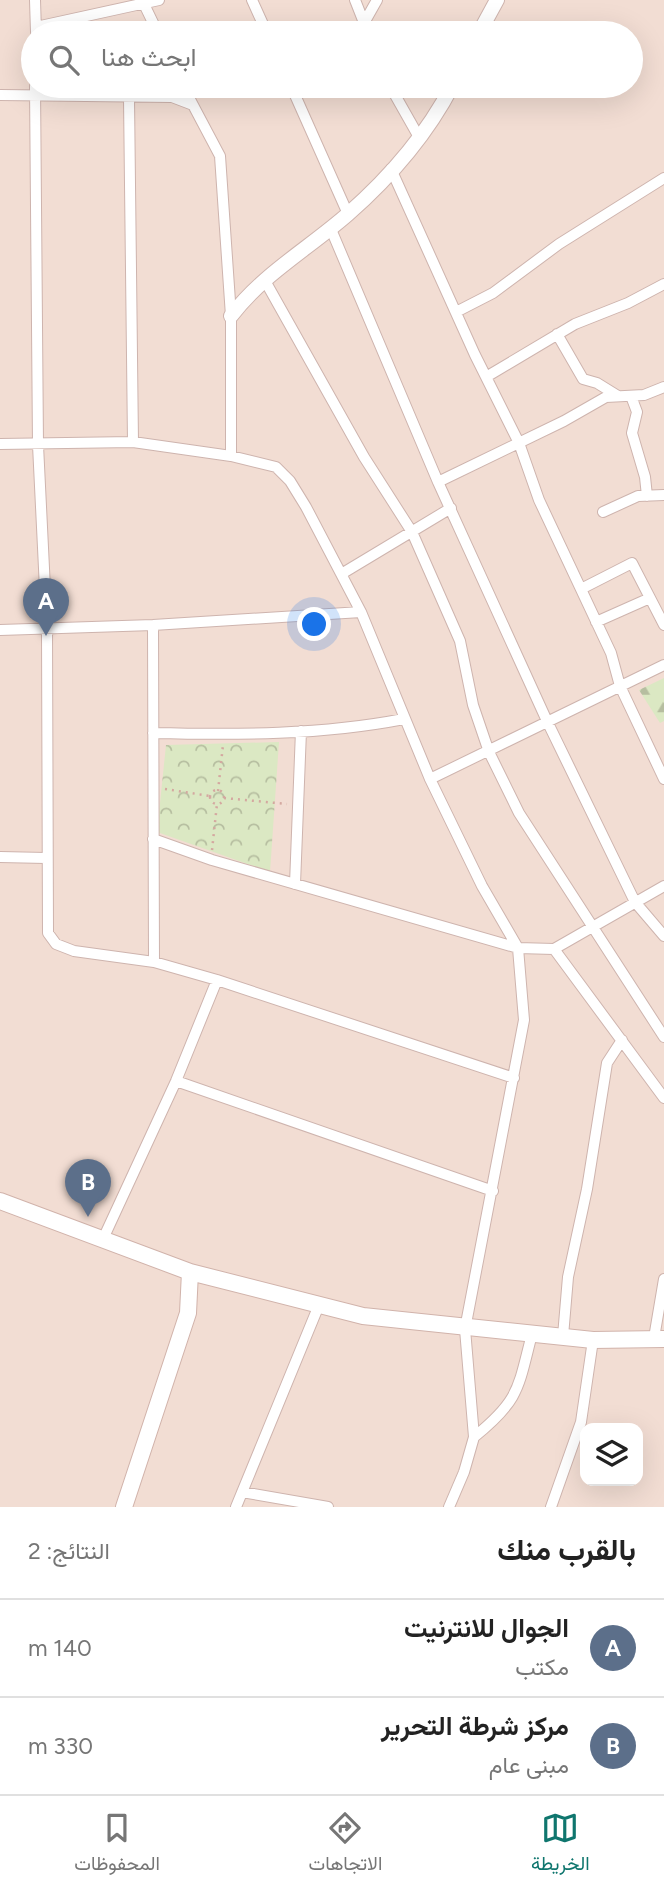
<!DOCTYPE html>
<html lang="ar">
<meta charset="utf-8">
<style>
:root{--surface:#fff;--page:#f6f6f6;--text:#222;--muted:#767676;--line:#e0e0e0;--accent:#0f766e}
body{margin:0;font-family:Figtree,Vazirmatn,sans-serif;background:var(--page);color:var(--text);direction:rtl}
.controls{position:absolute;right:21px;bottom:21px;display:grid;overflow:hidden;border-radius:14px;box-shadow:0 7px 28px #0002}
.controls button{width:63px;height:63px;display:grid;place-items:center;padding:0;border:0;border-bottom:2px solid var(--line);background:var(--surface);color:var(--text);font:35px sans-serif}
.you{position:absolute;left:315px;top:625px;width:24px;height:24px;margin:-18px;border:5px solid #fff;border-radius:50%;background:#1a73e8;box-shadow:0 0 0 10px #1a73e833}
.badge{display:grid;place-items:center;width:46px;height:46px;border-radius:50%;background:var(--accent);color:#fff;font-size:23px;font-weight:700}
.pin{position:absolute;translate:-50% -58px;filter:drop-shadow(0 2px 4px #0008)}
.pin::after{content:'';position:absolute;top:37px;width:24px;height:21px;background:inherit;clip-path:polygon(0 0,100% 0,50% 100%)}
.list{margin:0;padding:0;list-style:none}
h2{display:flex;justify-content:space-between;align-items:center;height:91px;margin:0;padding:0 28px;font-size:30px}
h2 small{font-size:23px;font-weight:400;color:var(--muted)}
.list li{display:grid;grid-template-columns:46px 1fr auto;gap:21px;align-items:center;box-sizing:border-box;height:98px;padding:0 28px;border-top:2px solid var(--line)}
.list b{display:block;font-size:26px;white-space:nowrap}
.list p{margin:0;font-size:23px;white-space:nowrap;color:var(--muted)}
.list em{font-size:23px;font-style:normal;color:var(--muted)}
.icon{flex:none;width:38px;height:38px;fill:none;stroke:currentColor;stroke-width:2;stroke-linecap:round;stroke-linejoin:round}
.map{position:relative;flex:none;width:664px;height:1507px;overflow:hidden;direction:ltr}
.search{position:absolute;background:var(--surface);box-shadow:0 7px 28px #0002;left:21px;right:21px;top:21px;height:77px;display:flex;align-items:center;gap:18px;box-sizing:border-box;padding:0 24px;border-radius:38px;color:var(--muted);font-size:26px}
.sheet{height:287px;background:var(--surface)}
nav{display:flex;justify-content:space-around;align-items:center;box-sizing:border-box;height:98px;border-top:2px solid var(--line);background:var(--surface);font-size:19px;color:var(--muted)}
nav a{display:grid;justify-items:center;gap:4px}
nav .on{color:var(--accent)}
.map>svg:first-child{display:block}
.residential{fill:#f2ddd3;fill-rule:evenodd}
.forest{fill:url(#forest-firs)}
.park{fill:url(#park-crowns)}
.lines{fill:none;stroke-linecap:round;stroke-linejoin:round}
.minor-casing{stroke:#ceb4ae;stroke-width:12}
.tertiary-casing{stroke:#ceb4ae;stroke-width:16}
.secondary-casing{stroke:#d1b3ab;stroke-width:18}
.path{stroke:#d4a8a0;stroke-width:2.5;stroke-dasharray:2 5;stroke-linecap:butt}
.minor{stroke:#fff;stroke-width:10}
.tertiary{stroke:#fff;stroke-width:14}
.secondary{stroke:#fff;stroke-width:16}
</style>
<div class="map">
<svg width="664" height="1507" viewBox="0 0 664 1507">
<defs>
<pattern id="forest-firs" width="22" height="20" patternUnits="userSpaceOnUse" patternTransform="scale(1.75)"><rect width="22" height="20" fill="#dbe8c3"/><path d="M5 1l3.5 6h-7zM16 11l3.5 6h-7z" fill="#b6bea0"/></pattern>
<pattern id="park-crowns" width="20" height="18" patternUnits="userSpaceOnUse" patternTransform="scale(1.75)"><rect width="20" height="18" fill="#dbe8c3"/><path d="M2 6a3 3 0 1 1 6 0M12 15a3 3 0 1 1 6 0" fill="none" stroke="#b6bea0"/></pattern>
</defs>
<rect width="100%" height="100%" fill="#fbede4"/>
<!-- residential -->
<path class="residential" d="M0 0H664V1507H0ZM33 33H631V86H33ZM585 1428H638V1481H585Z"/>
<!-- forest -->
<path class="forest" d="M664 678V721L660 723 639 690Z"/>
<!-- park -->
<path class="park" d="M279 742 270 872 157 832 166 745Z"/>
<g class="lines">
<defs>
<path id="minor" d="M35 0 36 32
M252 0 267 33
M355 0 368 33
M143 2 158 33
M364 23 377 0
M36 27 159 0
M35 86 38 445 47 630 48 933 56 944 74 951 154 962 217 980 514 1078
M183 86 193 105
M291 86 348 214
M390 86 420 139
M0 95 172 97 193 105 220 156 231 316V456L276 467 290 481 306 507 361 612 430 779 482 886 518 948 524 1020 465 1329 474 1437 464 1472 449 1507
M129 98 133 442
M391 169 475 355 519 443 539 500 611 653 620 686 664 779
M330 227 438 482 547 721 635 902 664 936
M264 279 364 457 412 532 460 641 473 705 489 752 519 813 664 1037
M456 312 493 293 559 244 664 178
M557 334 583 379 597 383 618 396
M486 377 575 324 628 303 664 284
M631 396 637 412 632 433 645 477 647 496
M0 444 133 442 231 456
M438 482 564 421 606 397 644 395 664 387
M603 512 638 496 664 495
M343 573 451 508
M581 589 632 563 664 625
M596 622 650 598
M153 625 154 962
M0 630 153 625 361 612
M153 733C237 735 321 735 404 719
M430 779 664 665
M153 839 212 860 518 948 554 949 664 886
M0 857 46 858
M295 884 301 731
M554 949 664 1098
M176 1081 493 1191
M103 1239 176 1081 217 980
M563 1336 568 1277 587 1189 607 1063 622 1040
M654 1338 664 1279
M474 1437C520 1400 518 1388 532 1334
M242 1492 328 1507
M236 1507 319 1305
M551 1507 581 1422 593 1340"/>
<path id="tertiary" d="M479 33 497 0
M231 316C263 274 308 249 348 214 389 178 427 134 452 86"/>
<path id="secondary" d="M0 1201 190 1272 363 1316 593 1340 664 1339
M124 1507 188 1313 190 1272"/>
</defs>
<!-- minor casing -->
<use href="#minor" class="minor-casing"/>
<!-- tertiary casing -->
<use href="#tertiary" class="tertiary-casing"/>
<!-- secondary casing -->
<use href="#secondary" class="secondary-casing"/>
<!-- path -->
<path class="path" d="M165 789 210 796
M210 797a7 7 0 1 1 14 0a7 7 0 1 1-14 0Z
M218 791 223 745
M224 798 287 804
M212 850 217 804"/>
<!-- minor -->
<use href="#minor" class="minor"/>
<!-- tertiary -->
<use href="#tertiary" class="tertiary"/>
<!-- secondary -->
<use href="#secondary" class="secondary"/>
</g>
</svg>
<div class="controls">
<button><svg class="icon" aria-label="layers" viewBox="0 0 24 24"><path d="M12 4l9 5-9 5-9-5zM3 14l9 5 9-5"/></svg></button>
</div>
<div class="you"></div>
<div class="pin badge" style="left:46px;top:636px;background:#5c6f8a">A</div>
<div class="pin badge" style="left:88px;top:1217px;background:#5c6f8a">B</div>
<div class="search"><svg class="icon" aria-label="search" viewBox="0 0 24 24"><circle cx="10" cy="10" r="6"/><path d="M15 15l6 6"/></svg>ابحث هنا</div>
</div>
<section class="sheet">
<h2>بالقرب منك<small>النتائج: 2</small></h2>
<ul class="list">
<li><span class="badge" style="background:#5c6f8a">A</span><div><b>الجوال للانترنيت</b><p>مكتب</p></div><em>140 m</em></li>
<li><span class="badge" style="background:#5c6f8a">B</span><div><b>مركز شرطة التحرير</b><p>مبنى عام</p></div><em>330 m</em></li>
</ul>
</section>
<nav>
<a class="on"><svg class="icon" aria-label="map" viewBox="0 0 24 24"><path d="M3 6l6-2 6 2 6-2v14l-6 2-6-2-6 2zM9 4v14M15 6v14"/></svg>الخريطة</a>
<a><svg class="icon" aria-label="directions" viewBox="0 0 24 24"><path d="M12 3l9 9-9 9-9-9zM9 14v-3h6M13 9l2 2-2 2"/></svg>الاتجاهات</a>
<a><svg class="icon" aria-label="saved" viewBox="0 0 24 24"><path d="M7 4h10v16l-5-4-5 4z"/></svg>المحفوظات</a>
</nav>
